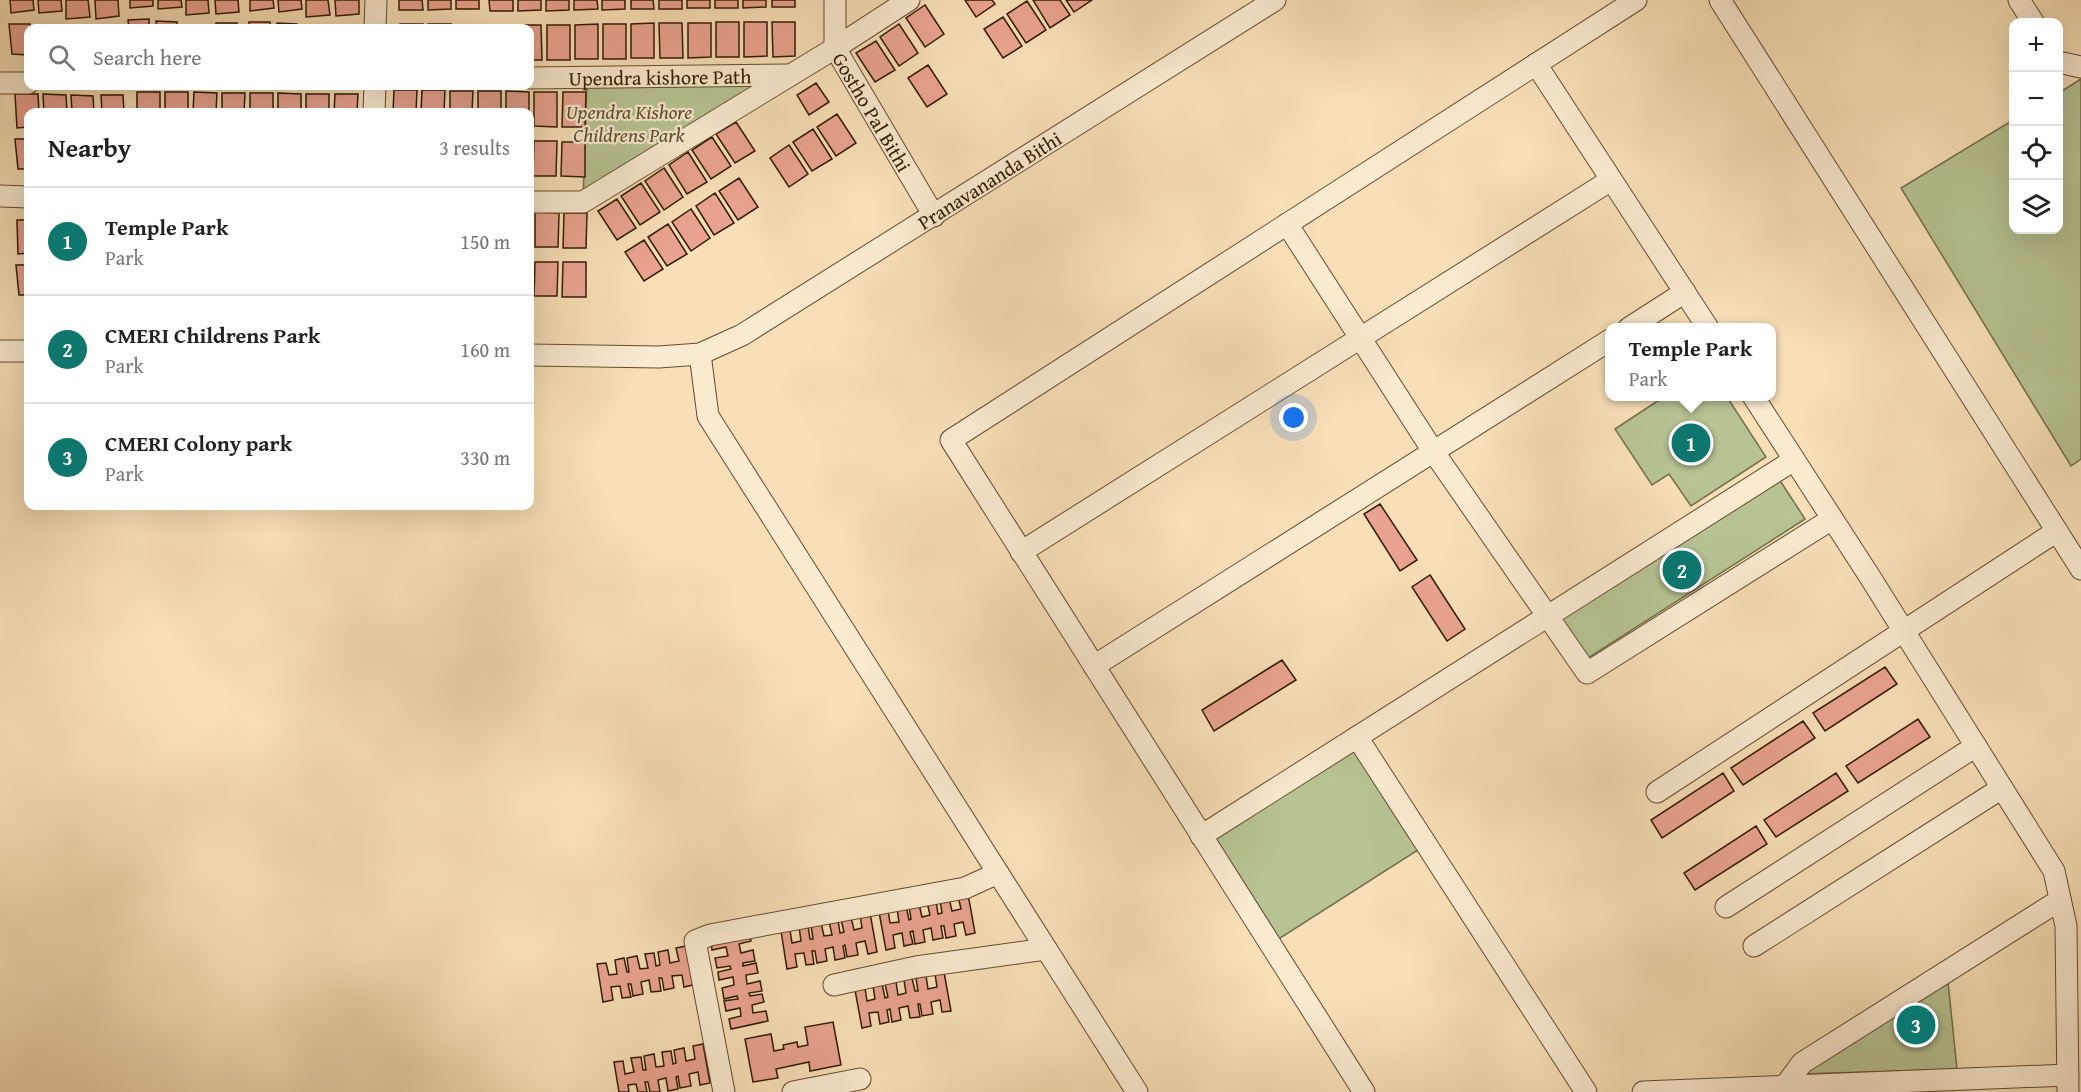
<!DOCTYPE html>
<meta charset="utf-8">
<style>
:root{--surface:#fff;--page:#f2f2f2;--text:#222;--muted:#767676;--line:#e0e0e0;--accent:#0f766e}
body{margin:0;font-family:"Gentium Book Plus",serif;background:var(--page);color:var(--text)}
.controls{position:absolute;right:18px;top:18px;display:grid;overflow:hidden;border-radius:12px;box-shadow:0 6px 24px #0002}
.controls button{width:54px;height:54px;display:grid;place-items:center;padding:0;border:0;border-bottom:2px solid var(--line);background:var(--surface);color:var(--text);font:30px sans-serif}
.you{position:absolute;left:1294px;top:418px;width:21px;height:21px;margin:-15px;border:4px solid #fff;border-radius:50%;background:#1a73e8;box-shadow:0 0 0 9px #1a73e833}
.badge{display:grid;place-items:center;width:39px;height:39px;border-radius:50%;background:var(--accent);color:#fff;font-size:20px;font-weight:700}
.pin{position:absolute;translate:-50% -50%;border:3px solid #fff;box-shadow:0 2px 6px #0006}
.popup{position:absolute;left:1605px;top:323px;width:171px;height:78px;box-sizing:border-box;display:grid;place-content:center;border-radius:12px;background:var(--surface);filter:drop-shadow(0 2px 4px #0005);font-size:20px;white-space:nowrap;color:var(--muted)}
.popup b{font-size:22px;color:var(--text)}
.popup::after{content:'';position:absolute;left:50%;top:100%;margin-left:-12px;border:12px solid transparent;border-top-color:var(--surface)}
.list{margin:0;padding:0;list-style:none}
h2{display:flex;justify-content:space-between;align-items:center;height:78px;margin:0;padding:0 24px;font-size:26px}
h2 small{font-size:20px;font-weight:400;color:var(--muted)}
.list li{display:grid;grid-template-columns:39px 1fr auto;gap:18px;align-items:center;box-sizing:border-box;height:108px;padding:0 24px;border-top:2px solid var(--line)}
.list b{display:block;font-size:22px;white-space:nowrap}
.list p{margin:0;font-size:20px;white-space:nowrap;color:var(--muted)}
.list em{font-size:20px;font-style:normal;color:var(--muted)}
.icon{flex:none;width:33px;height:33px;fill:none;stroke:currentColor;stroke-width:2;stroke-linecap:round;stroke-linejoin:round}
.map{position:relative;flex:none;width:2081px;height:1092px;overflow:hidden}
.search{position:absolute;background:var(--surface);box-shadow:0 6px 24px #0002;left:24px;top:24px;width:510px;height:66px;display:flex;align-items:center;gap:15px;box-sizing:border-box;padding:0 21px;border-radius:12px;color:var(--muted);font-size:22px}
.panel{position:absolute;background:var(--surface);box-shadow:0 6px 24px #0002;left:24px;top:108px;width:510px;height:402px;border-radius:12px}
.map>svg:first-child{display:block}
.green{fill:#b7c393;stroke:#746f4a;stroke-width:1.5}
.building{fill:#eaa390;stroke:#321b01;stroke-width:1.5}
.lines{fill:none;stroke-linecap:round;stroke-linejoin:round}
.minor-casing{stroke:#644c2e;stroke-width:23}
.minor{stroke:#faead0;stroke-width:21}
.labels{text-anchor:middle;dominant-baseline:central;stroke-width:4.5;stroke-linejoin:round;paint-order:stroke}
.street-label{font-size:20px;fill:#321b01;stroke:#faead0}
.park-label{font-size:20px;font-style:italic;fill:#5a4d2d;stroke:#faead0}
</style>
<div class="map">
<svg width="2081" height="1092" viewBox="0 0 2081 1092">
<rect width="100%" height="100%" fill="#f8dfb7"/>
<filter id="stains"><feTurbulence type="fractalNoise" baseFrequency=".00333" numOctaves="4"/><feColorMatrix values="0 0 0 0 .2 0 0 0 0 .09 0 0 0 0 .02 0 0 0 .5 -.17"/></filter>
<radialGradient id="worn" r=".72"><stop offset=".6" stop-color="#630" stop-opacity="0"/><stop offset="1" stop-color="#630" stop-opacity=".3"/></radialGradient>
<!-- green -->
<path class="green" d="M587 77 774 80 583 202Z
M2081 79V459L2071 466 1901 188 2013 120 2014 230H2058L2059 93Z
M1665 396 1727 397 1766 457 1691 506 1669 474 1652 485 1615 429Z
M1779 479 1805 519 1585 660 1559 620Z
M1357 737 1421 848 1274 942 1201 836Z
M1948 982 1957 1069 1801 1074Z"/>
<!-- building -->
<path class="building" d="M10 0H33L34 10 11 13Z
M38 0H61L62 11 39 13Z
M66 0H88L90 17 66 19Z
M95 0H118L119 16 96 19Z
M130 0H153V6L130 8Z
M158 0H181L182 7 158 9Z
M186 0H208L209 13 186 15Z
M215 0H238L239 12 216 14Z
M250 0H273L274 8 250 11Z
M278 0H301L302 9 279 12Z
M306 0H328L330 15 306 17Z
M335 0H359V14L336 16Z
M399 0H422L423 10H399Z
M428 0H451V9L428 10Z
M456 0H479V9H456Z
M489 0H513V11H490Z
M518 0H541V10L518 11Z
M546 0H569V10L546 11Z
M574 0H597L598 9 574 10Z
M602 0H625V9L602 10Z
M631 0H653L654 9H631Z
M659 0H682V9H659Z
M687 0H710V8H687Z
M715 0H738V8H715Z
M743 0H766V7L743 8Z
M772 0H795V7H772Z
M965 0H992L995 4 976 17Z
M1033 0H1060L1070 15 1050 28Z
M1066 0H1092L1074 12Z
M1027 1 1046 30 1026 43 1007 14Z
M925 5 944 34 925 47 906 18Z
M1003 17 1022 46 1003 58 984 29Z
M149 19V28H129L128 20Z
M156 21 177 22V28H157Z
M249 22H270V28H249Z
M716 22H739V57H716Z
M744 22H767V56L744 57Z
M772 22H795V56L773 57Z
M216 23H237L236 28H216Z
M277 23 297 24V28H277Z
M654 23V58H631V24Z
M659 23H682L683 58H660Z
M688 23H711V57L688 58Z
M9 24H30L28 55 12 54Z
M400 24H423V28H400Z
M428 24H451V28H428Z
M598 24V59H575V25Z
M603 24H626V59H603Z
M899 24 918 53 899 66 880 37Z
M518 25H541L542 60H530V28H518Z
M547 25H570V60H547Z
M876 41 895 70 875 82 856 53Z
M928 65 947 94 927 107 908 78Z
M816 83 829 102 809 115 797 95Z
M394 90H417L416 112H393Z
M422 90H445L444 112H421Z
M450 91H473L472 112H450Z
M478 91H501V112H478Z
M506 91 529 92V112H506Z
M137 92H160V112H137Z
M165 92H188V112H165Z
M194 92 217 93 216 112H193Z
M534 92H557V127L534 126Z
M563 92H586L585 127H562Z
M222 93H245L244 112H222Z
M250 93H273V112H250Z
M278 93 301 94V112H278Z
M15 94H38L39 112H28V127L17 128Z
M43 94 66 95 67 112H44Z
M306 94H329V112H306Z
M335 94H358L357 112H334Z
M71 95 93 96 94 112H72Z
M101 95H123L124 112H102Z
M837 114 856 143 836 156 817 127Z
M736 122 755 151 735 163 716 134Z
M813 129 832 159 812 171 793 142Z
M712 137 731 166 711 179 692 150Z
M15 139H28V169H18Z
M534 141H557L556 176H533Z
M562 142H585V177L561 176Z
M789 145 808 174 789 187 770 158Z
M688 152 707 182 687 194 669 165Z
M664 168 683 197 664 210 645 181Z
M739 178 758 207 738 220 719 191Z
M641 183 660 212 640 225 621 196Z
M715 193 734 223 714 235 696 206Z
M617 199 636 228 617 240 598 211Z
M691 209 710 238 691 251 672 222Z
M535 212 559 213 558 247H535Z
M564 213H587L586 248H563Z
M17 220H28V253L18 254Z
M668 224 687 254 667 266 648 237Z
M644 240 663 269 644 281 625 252Z
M535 262H558L557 296H534Z
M563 262H586V297H562Z
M16 265H28V295H19Z
M1380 504 1417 560 1400 571 1364 514Z
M1430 575 1465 629 1447 641 1412 587Z
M1282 660 1296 680 1214 731 1202 710Z
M1885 667 1897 684 1825 731 1813 713Z
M1918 719 1930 737 1858 783 1846 766Z
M1803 721 1815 738 1743 785 1731 768Z
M1723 773 1734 791 1662 838 1651 820Z
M1836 773 1848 791 1776 837 1764 820Z
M1756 826 1767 844 1695 890 1684 873Z
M968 894 975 933 966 935 963 922 954 924 956 936 946 938 944 926H941L943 938 933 940 931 928 923 930 925 942 915 944 913 931 910 932 913 944 904 946 902 933 893 935 895 948 886 950 879 912 888 910 890 923 899 922 897 908 906 906 909 920 911 919 909 906 919 904 922 917 930 915 927 902 936 901 938 914 942 913 940 900 949 898 952 911 961 909 958 896Z
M870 913 877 952 868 954 865 941 856 943 858 955 847 957 845 945 843 946 845 958 835 960 833 947 825 949 827 961 817 963 815 951H812L814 964 806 965 804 953 795 954 797 967 787 969 781 931 790 930 792 943 801 941 799 927 808 926 810 939H813L811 925 821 923 824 936 832 935 829 921 838 920 840 933 844 932 841 919 851 917 854 930 862 928 860 915Z
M749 932 751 941 739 944 741 953 753 950 755 961 743 963V966L756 963 758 973 746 975 747 984 760 981 762 991 749 993 750 996 762 994 764 1002 752 1005 753 1013 766 1011 768 1021 731 1029 729 1019 741 1016 740 1008 726 1011 724 1001 738 999 737 996 724 999 722 988 734 985 733 977 719 980 718 972 731 969 730 966 717 968 715 958 728 956 726 947 712 950 711 940Z
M686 946 693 985 684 987 682 975 672 976 674 988 664 990 662 978H659L661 991 651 992 649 980 641 982 643 994 633 996 631 984H628L631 997 622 998 620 986 611 987 613 1000 603 1002 597 964 606 963 609 975 617 974 615 960 624 958 627 972H629L627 958 637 956 640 969 648 968 645 954 654 953 656 966 660 965 658 952 668 950 670 963 679 961 676 948Z
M944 972 951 1011 942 1012 940 1000 931 1002 933 1014 922 1016 920 1004H918L920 1017 910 1018 908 1006 899 1008 901 1020 892 1022 890 1009 887 1010 889 1022 880 1024 878 1012 869 1013 871 1026 862 1028 855 990 865 988 867 1001 875 999 873 986 882 984 885 998 888 997 885 984 896 982 898 995 906 993 904 980 912 978 915 991H918L916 978 926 976 928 989 937 987 935 974Z
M833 1022 841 1065 810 1071 809 1062 776 1069 778 1078 753 1082 745 1039 771 1034 774 1051 784 1049 783 1045 797 1042 798 1047 808 1045 805 1027Z
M703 1044 710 1083 700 1085 698 1072 689 1074 691 1086 680 1088 678 1076 676 1077 678 1089 668 1091 666 1078 658 1080 660 1092H650L648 1082H645L647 1092H638L636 1084 628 1085 629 1092H619L614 1062 623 1061 625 1074 634 1072 631 1058 641 1057 643 1070H646L644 1056 654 1054 656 1067 664 1066 662 1052 671 1051 673 1064 676 1063 674 1050 684 1048 686 1061 695 1059 693 1046Z"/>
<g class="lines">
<defs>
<g id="minor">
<path id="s1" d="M835 0V48L934 216"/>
<path d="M1720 0 2081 569"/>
<path d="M2019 0 2033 22"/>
<path d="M375 28 376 0"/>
<path d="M2058 62 2081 67"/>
<path d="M1536 64 1708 328"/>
<path id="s2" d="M530 78 790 75"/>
<path d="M0 83H28"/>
<path d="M374 112 375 86"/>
<path d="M0 196 28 197"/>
<path d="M530 202H583L835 48 909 0"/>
<path d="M1287 224 1433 451 1587 673 1832 519"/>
<path d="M1629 328 1685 292"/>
<path d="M0 351H28"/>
<path d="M700 354 708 416 1137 1092"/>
<path id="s3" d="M530 355 659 357 700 354 742 335 1275 0"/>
<path d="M1753 396 1870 577 2054 871 2066 926 2068 1092"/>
<path d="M1021 552 1611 180"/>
<path d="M1094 666 1610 340"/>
<path d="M1357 737 1586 1092"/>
<path d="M1657 792 2057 531"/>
<path d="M1201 836 1794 460"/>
<path d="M1726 907 1976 746"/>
<path d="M1754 946 2002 788"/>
<path d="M834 985 916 967 1046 949"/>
<path d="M1785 1086 1802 1063 2060 900"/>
<path d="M724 1092 695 941 710 935 965 888 998 873"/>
<path d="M793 1092 860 1079"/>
<path d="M1364 1092 951 440 1636 0"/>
<path d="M1643 1092 2068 1075"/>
</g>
</defs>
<!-- minor casing -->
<use href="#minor" class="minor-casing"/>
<!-- minor -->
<use href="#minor" class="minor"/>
</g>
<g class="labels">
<!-- street labels -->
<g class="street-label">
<text stroke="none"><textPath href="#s2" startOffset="130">Upendra kishore Path</textPath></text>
<text stroke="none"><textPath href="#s1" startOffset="122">Gostho Pal Bithi</textPath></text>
<text stroke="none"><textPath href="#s3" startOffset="508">Pranavananda Bithi</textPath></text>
</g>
<!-- park labels -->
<g class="park-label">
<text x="629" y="111">Upendra Kishore<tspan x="629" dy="23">Childrens Park</tspan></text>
</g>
</g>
<rect width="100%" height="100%" filter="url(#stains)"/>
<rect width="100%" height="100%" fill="url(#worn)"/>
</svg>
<div class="controls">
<button>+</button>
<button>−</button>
<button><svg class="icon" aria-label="locate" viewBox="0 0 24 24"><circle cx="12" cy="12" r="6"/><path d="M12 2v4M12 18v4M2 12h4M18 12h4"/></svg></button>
<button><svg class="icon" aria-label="layers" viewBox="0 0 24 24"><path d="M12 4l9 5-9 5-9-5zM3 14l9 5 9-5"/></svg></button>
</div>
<div class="you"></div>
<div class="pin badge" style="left:1691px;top:443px">1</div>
<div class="popup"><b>Temple Park</b>Park</div>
<div class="pin badge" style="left:1682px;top:570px">2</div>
<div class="pin badge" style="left:1916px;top:1025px">3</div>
<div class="search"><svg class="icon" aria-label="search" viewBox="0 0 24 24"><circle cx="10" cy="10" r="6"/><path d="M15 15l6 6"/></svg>Search here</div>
<section class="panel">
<h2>Nearby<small>3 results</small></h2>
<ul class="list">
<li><span class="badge">1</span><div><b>Temple Park</b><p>Park</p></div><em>150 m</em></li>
<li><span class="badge">2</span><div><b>CMERI Childrens Park</b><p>Park</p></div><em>160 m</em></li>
<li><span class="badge">3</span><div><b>CMERI Colony park</b><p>Park</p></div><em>330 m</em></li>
</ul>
</section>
</div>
